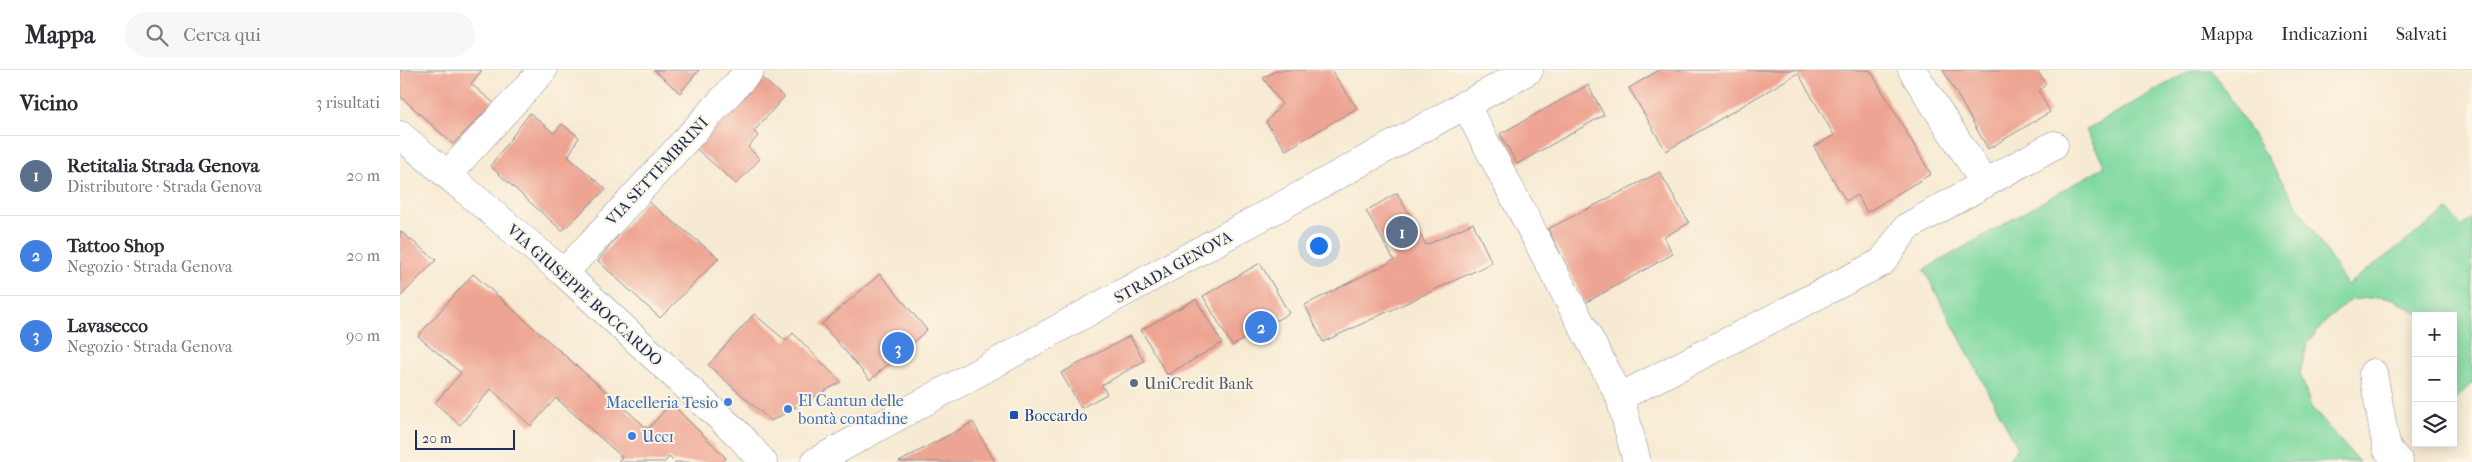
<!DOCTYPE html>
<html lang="it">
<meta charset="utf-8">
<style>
:root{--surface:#fff;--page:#f7f7f7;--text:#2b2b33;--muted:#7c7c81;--line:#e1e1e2;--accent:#b45309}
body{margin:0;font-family:"IM FELL French Canon",serif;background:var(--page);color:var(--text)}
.controls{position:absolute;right:15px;bottom:15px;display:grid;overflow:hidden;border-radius:0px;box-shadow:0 2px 12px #0003}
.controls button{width:45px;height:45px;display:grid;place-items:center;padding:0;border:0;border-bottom:1px solid var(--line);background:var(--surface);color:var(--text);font:25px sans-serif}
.scale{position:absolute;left:15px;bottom:12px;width:100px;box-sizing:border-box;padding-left:5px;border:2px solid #1b2f5e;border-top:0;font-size:14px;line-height:18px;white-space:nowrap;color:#1b2f5e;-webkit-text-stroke:4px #fcf5e5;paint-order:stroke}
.you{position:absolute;left:918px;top:175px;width:18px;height:18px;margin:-12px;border:4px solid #fff;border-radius:50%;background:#1a73e8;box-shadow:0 0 0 8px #1a73e833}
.badge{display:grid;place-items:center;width:32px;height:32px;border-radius:50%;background:var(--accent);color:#fff;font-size:16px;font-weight:700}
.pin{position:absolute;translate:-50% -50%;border:2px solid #fff;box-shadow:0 1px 5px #0006}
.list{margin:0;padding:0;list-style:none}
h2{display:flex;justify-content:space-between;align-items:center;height:65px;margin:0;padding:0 20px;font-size:21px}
h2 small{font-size:16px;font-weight:400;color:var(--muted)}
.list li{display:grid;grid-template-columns:32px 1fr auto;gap:15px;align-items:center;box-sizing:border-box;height:80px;padding:0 20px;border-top:1px solid var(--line)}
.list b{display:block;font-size:19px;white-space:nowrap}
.list p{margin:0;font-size:16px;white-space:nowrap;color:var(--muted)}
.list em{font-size:16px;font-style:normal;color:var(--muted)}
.icon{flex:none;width:28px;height:28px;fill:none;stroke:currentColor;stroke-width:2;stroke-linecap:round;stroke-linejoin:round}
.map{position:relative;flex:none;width:2072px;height:392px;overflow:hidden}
header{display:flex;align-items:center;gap:30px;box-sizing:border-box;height:70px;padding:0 25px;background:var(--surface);border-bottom:1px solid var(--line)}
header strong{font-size:24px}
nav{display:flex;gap:28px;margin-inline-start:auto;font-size:18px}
.search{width:350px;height:45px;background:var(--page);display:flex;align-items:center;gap:12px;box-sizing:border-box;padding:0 18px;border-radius:28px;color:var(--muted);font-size:19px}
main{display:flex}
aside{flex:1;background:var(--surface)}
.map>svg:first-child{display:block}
.green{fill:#7fd9a0;stroke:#4d847f}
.building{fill:#eea492}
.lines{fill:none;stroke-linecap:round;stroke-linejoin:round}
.minor-casing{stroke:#898c98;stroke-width:29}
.primary-casing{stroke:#898c98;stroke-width:29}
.minor{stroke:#fff;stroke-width:28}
.primary{stroke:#fff;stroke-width:28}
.service-dot{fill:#5c6f8a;stroke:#fcf5e5;stroke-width:2}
.shop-dot{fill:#3f7fe0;stroke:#fcf5e5;stroke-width:2}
.transit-dot{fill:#1a4fb4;stroke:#fcf5e5;stroke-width:2}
.labels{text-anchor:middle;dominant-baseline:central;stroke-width:4;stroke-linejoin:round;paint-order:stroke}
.street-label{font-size:16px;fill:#1b2f5e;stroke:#fcf5e5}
.service-label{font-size:16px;fill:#4e5e75;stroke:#fcf5e5;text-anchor:start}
.shop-label{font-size:16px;fill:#366cbe;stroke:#fcf5e5;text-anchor:start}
.transit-label{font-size:16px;fill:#164399;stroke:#fcf5e5;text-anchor:start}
</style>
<header>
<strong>Mappa</strong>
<div class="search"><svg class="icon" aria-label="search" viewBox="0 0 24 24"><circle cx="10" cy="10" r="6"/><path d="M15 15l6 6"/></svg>Cerca qui</div>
<nav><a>Mappa</a><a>Indicazioni</a><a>Salvati</a></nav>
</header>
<main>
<aside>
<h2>Vicino<small>3 risultati</small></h2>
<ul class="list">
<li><span class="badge" style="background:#5c6f8a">1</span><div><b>Retitalia Strada Genova</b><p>Distributore · Strada Genova</p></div><em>20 m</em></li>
<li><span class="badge" style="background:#3f7fe0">2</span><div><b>Tattoo Shop</b><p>Negozio · Strada Genova</p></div><em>20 m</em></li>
<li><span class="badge" style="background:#3f7fe0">3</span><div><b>Lavasecco</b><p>Negozio · Strada Genova</p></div><em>90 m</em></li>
</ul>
</aside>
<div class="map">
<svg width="2072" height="392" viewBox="0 0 2072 392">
<rect width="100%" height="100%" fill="#fcf5e5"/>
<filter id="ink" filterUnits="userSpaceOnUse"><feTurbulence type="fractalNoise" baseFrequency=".02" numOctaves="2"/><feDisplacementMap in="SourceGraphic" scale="10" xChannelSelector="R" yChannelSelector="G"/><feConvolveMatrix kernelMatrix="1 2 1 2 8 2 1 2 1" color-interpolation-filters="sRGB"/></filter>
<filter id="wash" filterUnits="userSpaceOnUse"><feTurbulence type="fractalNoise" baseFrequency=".0096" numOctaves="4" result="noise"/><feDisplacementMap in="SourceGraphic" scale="20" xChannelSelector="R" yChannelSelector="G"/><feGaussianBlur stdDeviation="1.12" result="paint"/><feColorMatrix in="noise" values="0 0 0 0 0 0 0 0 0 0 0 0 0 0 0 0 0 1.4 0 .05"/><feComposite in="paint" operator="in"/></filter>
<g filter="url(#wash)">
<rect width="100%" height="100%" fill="#f7ead2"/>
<!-- green -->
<path class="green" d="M1791 0H1812L1947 215 2048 140 2062 157 2072 148V313L2053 331V246H2022L1994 229 1979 227 1950 230 1928 249 1908 272 1900 303 1911 337 1959 392H1606L1618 378 1524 200 1705 96 1686 60Z"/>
<g id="blocks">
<!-- building -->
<path class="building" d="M0 0H82L71 14 94 33 53 74 0 26Z
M254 0H299L280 23Z
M877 0H931L957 38 886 80 866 52 882 34 863 8Z
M1259 0H1470L1531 104 1467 142 1457 125 1446 131 1414 77 1434 65 1398 3 1266 81 1229 18Z
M1543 0H1637L1646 14 1639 21 1650 42 1588 79Z
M362 8 384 27 354 61 358 66 348 77 360 89 336 114 289 72 336 22 343 29Z
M1188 15 1204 45 1117 94 1100 64Z
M130 43 154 63 162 54 179 67 168 87 206 119 162 161 90 96Z
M1260 102 1289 153 1264 167 1273 184 1185 233 1148 159Z
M997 123 1026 175 1073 153 1092 193 923 272 905 235 994 190 966 141Z
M246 130 319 188 260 248 198 191Z
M0 161 36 190 0 227Z
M860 193 889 243 832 276 803 226Z
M73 204 248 359 271 333 326 388 323 392H274L269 387 265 392H218L222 387 156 328 131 356 91 319 60 355 35 333 61 303 18 266Z
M480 204 527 260 470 310 422 254Z
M796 229 822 273 767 305 741 260Z
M354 244 386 271 393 263 441 312 371 351 308 295Z
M730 266 744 291 702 315 707 324 681 338 661 303Z
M573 352 595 392H499L517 382Z"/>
</g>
</g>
<g filter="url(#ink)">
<use href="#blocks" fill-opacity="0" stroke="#898c98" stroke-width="1"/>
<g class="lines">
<defs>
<path id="minor" d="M1512 0 1585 114
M1065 34 1220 327 1237 392
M0 65 164 203 340 366 363 392
M47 105 143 0
M164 203 350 0
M1973 303 1987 379 1999 392
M1220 327 1482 192 1507 157 1654 75"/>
<path id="primary" d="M415 392 1129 0"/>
</defs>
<!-- minor casing -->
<use href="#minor" class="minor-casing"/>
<!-- primary casing -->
<use href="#primary" class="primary-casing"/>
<!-- minor -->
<use href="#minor" class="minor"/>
<!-- primary -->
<use href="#primary" class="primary"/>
</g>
</g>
<!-- markers -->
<circle class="service-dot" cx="734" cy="313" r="5"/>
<g class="shop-dot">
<circle cx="328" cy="332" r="5"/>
<circle cx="388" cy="339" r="5"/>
<circle cx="232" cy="366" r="5"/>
</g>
<rect class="transit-dot" x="609" y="340" width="10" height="10" rx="2.5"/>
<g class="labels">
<!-- street labels -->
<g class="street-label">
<text transform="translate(257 101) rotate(-47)">VIA SETTEMBRINI</text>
<text transform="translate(773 197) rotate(-29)">STRADA GENOVA</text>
<text transform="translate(185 225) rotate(42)">VIA GIUSEPPE BOCCARDO</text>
</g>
<!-- service labels -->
<g class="service-label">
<text x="744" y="313">UniCredit Bank</text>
</g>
<!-- shop labels -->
<g class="shop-label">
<text x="398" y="330">El Cantun delle<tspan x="398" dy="18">bontà contadine</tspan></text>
<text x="318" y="332" text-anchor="end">Macelleria Tesio</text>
<text x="242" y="366">Ucc1</text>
</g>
<!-- transit labels -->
<g class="transit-label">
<text x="624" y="345">Boccardo</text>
</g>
</g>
</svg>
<div class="controls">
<button>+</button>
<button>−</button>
<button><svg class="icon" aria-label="layers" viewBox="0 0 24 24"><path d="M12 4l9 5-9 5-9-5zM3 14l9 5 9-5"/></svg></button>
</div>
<div class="scale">20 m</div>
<div class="you"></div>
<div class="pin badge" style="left:1002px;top:162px;background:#5c6f8a">1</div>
<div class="pin badge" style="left:861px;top:257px;background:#3f7fe0">2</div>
<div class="pin badge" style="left:498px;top:278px;background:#3f7fe0">3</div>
</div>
</main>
